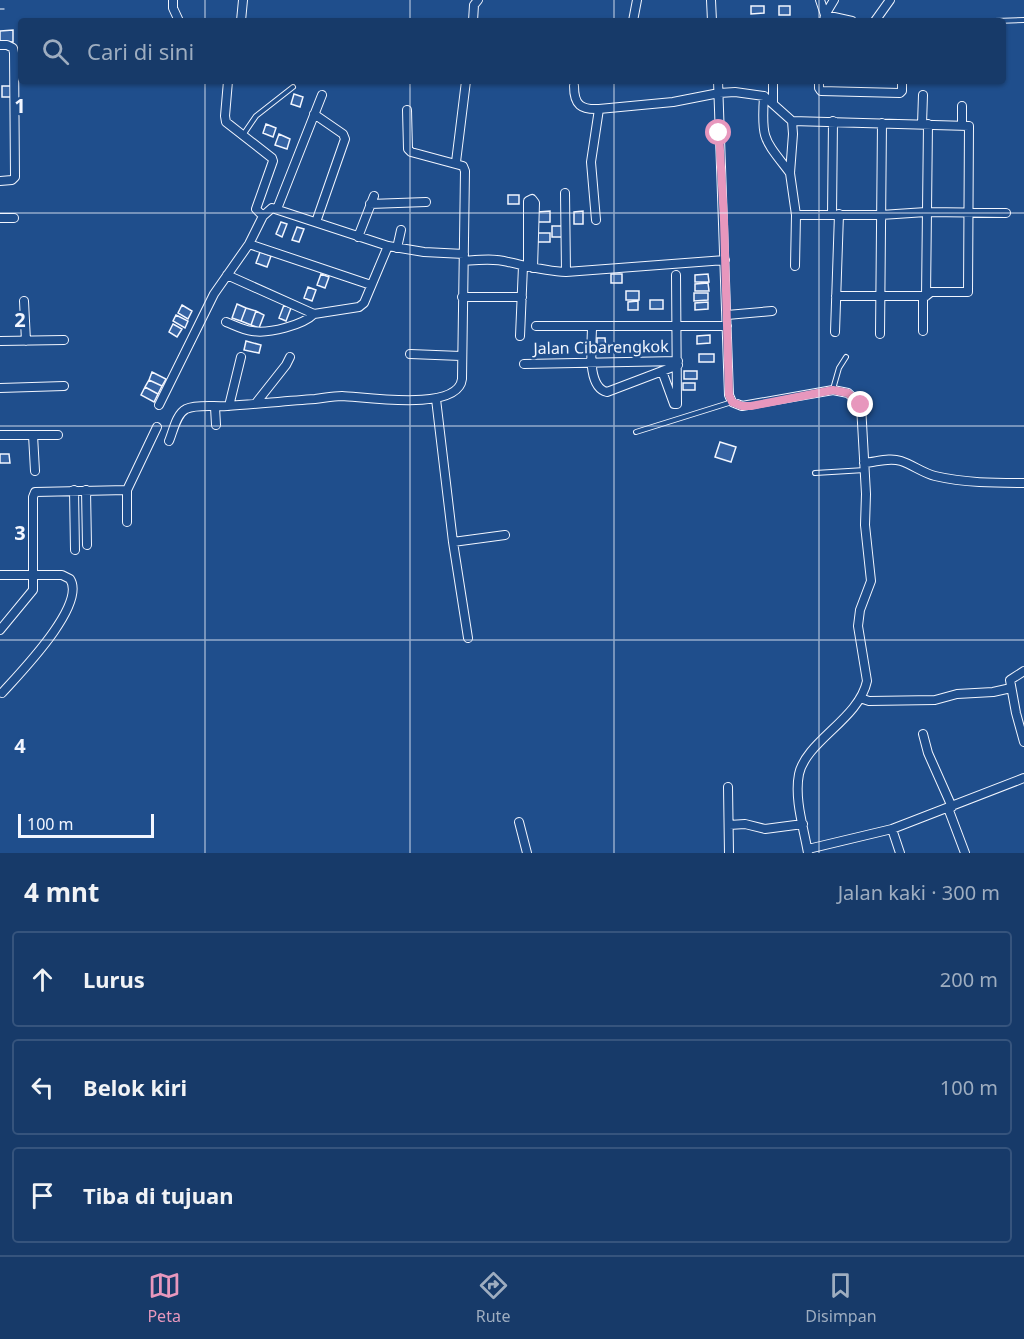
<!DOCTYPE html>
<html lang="id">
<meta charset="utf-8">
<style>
:root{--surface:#173a69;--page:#20416f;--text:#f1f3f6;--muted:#9eadc0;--line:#36547d;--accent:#e797bd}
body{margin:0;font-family:"Noto Sans",sans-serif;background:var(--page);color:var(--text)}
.scale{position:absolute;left:18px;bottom:15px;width:136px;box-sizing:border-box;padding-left:6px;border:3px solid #f2f6ff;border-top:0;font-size:16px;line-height:21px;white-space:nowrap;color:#f2f6ff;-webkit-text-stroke:4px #1f4e8c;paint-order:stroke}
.stop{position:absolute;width:18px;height:18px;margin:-14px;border:4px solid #e797bd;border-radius:50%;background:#fff}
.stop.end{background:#e797bd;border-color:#fff;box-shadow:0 2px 6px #0008}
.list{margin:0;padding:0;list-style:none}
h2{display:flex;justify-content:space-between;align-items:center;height:78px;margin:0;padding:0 24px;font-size:26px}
h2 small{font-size:20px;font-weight:400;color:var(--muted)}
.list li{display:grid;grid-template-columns:39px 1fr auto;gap:18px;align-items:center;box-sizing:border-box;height:96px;margin:0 12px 12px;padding:0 12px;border:2px solid var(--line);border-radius:6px}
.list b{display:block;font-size:22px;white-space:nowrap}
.list em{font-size:20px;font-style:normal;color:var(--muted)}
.icon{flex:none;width:33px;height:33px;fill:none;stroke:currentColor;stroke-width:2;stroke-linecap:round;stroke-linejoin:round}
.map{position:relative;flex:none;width:1024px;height:853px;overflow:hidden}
.search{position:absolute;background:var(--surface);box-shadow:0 2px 4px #0004;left:18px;right:18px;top:18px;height:66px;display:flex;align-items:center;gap:15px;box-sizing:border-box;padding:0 21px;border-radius:6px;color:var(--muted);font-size:22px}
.sheet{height:402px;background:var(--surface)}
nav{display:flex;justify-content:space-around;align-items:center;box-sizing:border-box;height:84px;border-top:2px solid var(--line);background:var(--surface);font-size:16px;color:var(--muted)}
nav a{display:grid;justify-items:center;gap:3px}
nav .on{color:var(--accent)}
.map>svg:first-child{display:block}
.building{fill:#3563a3;stroke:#f2f6ff;stroke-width:1.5}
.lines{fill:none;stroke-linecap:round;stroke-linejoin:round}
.service-casing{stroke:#f2f6ff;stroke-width:6}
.minor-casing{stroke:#f2f6ff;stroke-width:10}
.path{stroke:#b3c4dc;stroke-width:1.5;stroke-dasharray:4.5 3;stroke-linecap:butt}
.service{stroke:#1f4e8c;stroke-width:4}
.minor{stroke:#1f4e8c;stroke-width:8}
.route{stroke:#e797bd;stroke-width:8}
.grid{fill:none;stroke:#f2f6ff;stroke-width:1.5;stroke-opacity:0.55}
.labels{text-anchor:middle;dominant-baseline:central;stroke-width:4.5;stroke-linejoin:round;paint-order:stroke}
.street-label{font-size:16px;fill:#f2f6ff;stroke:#1f4e8c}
.grid-label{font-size:20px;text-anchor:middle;font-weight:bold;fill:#f2f6ff;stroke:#1f4e8c;stroke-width:4.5;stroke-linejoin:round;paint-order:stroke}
</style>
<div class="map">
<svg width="1024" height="853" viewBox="0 0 1024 853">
<rect width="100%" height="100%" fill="#1f4e8c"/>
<!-- building -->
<path class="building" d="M751 6H764V13L751 14Z
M779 6H790V15H779Z
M13 30V42H0V31Z
M2 86H12V97H2Z
M294 94 303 97 300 107 291 104Z
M266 124 276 128 273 137 263 133Z
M279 134 290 139 287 149 275 145Z
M508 195H519V204H508Z
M550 211V222H538V212Z
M583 211V224H574V212Z
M281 222 287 224 282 237 276 234Z
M552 226H562V237H552Z
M297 227 304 229 299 242 292 240Z
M535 233H550V242H535Z
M260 252 271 256 267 267 256 263Z
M321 274 329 277 325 288 317 285Z
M611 274H622V283H611Z
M708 274 709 282H695V275Z
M708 283 709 291H695V284Z
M308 287 316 290 312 301 304 298Z
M626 291H639V300H626Z
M694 293H708V300L694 301Z
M650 300H663V309H650Z
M638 301V310H628V302Z
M708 302V309L695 310V303Z
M237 304 246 308 241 321 232 318Z
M182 305 192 311 188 319 178 313Z
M284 305 291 308 286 321 279 318Z
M246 308 256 311 251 325 241 321Z
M256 311 264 315 259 328 251 325Z
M176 315 188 321 185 328 173 321Z
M173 324 182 329 177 337 169 332Z
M710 335V343L697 344V336Z
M597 338H605L606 349H597Z
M246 341 261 345 259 353 244 350Z
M699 354H714V362H699Z
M684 371H697V379H684Z
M152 372 166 379 162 386 149 380Z
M149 380 162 386 158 394 145 387Z
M683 383H695V390H683Z
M145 387 158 394 154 402 141 395Z
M720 442 736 447 731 462 715 457Z
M0 454H9L10 463H0Z"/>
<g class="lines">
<defs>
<path id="service" d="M995 21 1024 20
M243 135 256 116 293 87
M833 389 839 368 846 357
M636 432 732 402
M815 473 865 470"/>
<path id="minor" d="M173 0V8L179 21
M711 0 712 21
M820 0 825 15 852 21
M241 21 243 0
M473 21 474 5 478 0
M633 21 637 0
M824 21 825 15 834 0
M875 21 890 0
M0 45H7L13 48 14 53 15 177 12 180 0 181
M228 81 225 116 226 122 272 158 273 161 256 209 263 216
M718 81 729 395 732 402 742 406 833 390 848 393 861 405 866 494 865 525 871 581 860 610 858 626 867 681C859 719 806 741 799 774 794 799 804 829 808 853
M773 81V102
M819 81V88L821 91 900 93 902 91V81
M574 86C574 105 581 110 599 109
M764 96C761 140 764 139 790 173
M962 106V126
M314 114 343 134 345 139 316 222
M792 121 793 134 790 173 796 215 795 266
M922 124 923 95
M456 162 466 81
M565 193 566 272
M370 204 426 202
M277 209 322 95
M832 214 833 121
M796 215H881L926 212 1006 213
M0 218H14
M596 220 591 162 599 109 673 102 719 93 735 92 764 96 792 121 969 126 968 292H931L926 296H836
M358 237 374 196
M249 244 371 285
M397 248 401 230
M464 261C478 260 494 258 508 262 527 266 545 271 566 272L725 260
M528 267V201L532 199 535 203 533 268
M227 275 314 314 359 307 364 303 388 246
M923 296V331
M926 296 928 124
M462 297H522
M24 301 26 341
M727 315 772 311
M226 322C234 325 243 330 252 331 269 334 303 325 314 314
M536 326H727
M592 327C592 344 586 387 607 392L678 365
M835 332 839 214
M880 334 882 123
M520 336 523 266
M0 341 64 340
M410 354 461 356
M524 364 678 361
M662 371 674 404H677L676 275
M0 388 64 386
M436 399 453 542 468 638
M256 403 286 365 290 357
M159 405 214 294 249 244 263 216 272 208 388 246 424 252 464 254
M229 406 241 357
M215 407 216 425
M0 435H58
M33 435 35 471
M169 441C173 432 176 414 186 409 197 404 215 407 227 406 256 404 286 401 315 399 324 398 333 396 342 396 366 397 458 412 462 379L465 171 463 166 411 152 408 149 407 110
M864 463C877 462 889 457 901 461 913 465 923 473 935 476 965 483 994 483 1024 483
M74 490 75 550
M86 490 87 545
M127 522V490L157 427
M453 542 505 535
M0 575H62L70 579C87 605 19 674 2 693
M0 630 33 590V497L35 492 127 490
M1024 671 1010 680 1016 713 1024 742
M860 698 869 701 935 700 957 694 993 692 1011 688
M923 734 928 753 952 807
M728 787 729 853
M948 808 965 853
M519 822 527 853
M729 825 745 824 765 829 803 824
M892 829 900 853
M808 849 892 829 1024 778"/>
</defs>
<!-- service casing -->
<use href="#service" class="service-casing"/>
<!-- minor casing -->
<use href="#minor" class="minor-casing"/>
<!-- path -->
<path class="path" d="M0 9H7"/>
<!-- service -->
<use href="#service" class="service"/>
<!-- minor -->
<use href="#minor" class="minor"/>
</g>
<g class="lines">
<!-- route -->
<path class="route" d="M719 133 724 220 729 395 732 402 742 406H751L833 390 848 393 861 405"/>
</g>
<!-- grid -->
<path class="grid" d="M205 0V21M410 0V21M614 0V21M819 0V21M205 81V853M410 81V853M614 81V853M819 81V853M0 213H1024M0 426H1024M0 640H1024"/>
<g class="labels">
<!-- street labels -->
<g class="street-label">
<text transform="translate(601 347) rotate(-1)">Jalan Cibarengkok</text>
</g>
</g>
<g class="grid-label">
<text x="20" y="113">1</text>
<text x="20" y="327">2</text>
<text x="20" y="540">3</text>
<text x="20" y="753">4</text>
</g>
</svg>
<div class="scale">100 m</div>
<div class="stop" style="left:719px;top:133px"></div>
<div class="stop end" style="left:861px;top:405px"></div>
<div class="search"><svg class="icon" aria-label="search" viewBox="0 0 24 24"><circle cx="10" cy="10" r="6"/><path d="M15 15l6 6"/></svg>Cari di sini</div>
</div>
<section class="sheet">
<h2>4 mnt<small>Jalan kaki · 300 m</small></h2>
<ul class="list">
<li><svg class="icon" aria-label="ahead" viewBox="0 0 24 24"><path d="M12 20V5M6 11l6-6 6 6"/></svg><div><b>Lurus</b></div><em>200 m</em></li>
<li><svg class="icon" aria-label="left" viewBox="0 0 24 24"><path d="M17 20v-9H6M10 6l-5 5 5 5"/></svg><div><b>Belok kiri</b></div><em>100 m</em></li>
<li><svg class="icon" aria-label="arrive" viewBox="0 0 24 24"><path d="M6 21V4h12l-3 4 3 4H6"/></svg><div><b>Tiba di tujuan</b></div></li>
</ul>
</section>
<nav>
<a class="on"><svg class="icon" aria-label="map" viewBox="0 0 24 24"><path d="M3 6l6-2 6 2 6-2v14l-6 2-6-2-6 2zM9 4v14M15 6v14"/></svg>Peta</a>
<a><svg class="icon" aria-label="directions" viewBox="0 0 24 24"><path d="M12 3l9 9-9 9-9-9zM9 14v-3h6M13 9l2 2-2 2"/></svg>Rute</a>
<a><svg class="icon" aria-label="saved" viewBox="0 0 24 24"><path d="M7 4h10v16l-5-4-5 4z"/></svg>Disimpan</a>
</nav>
